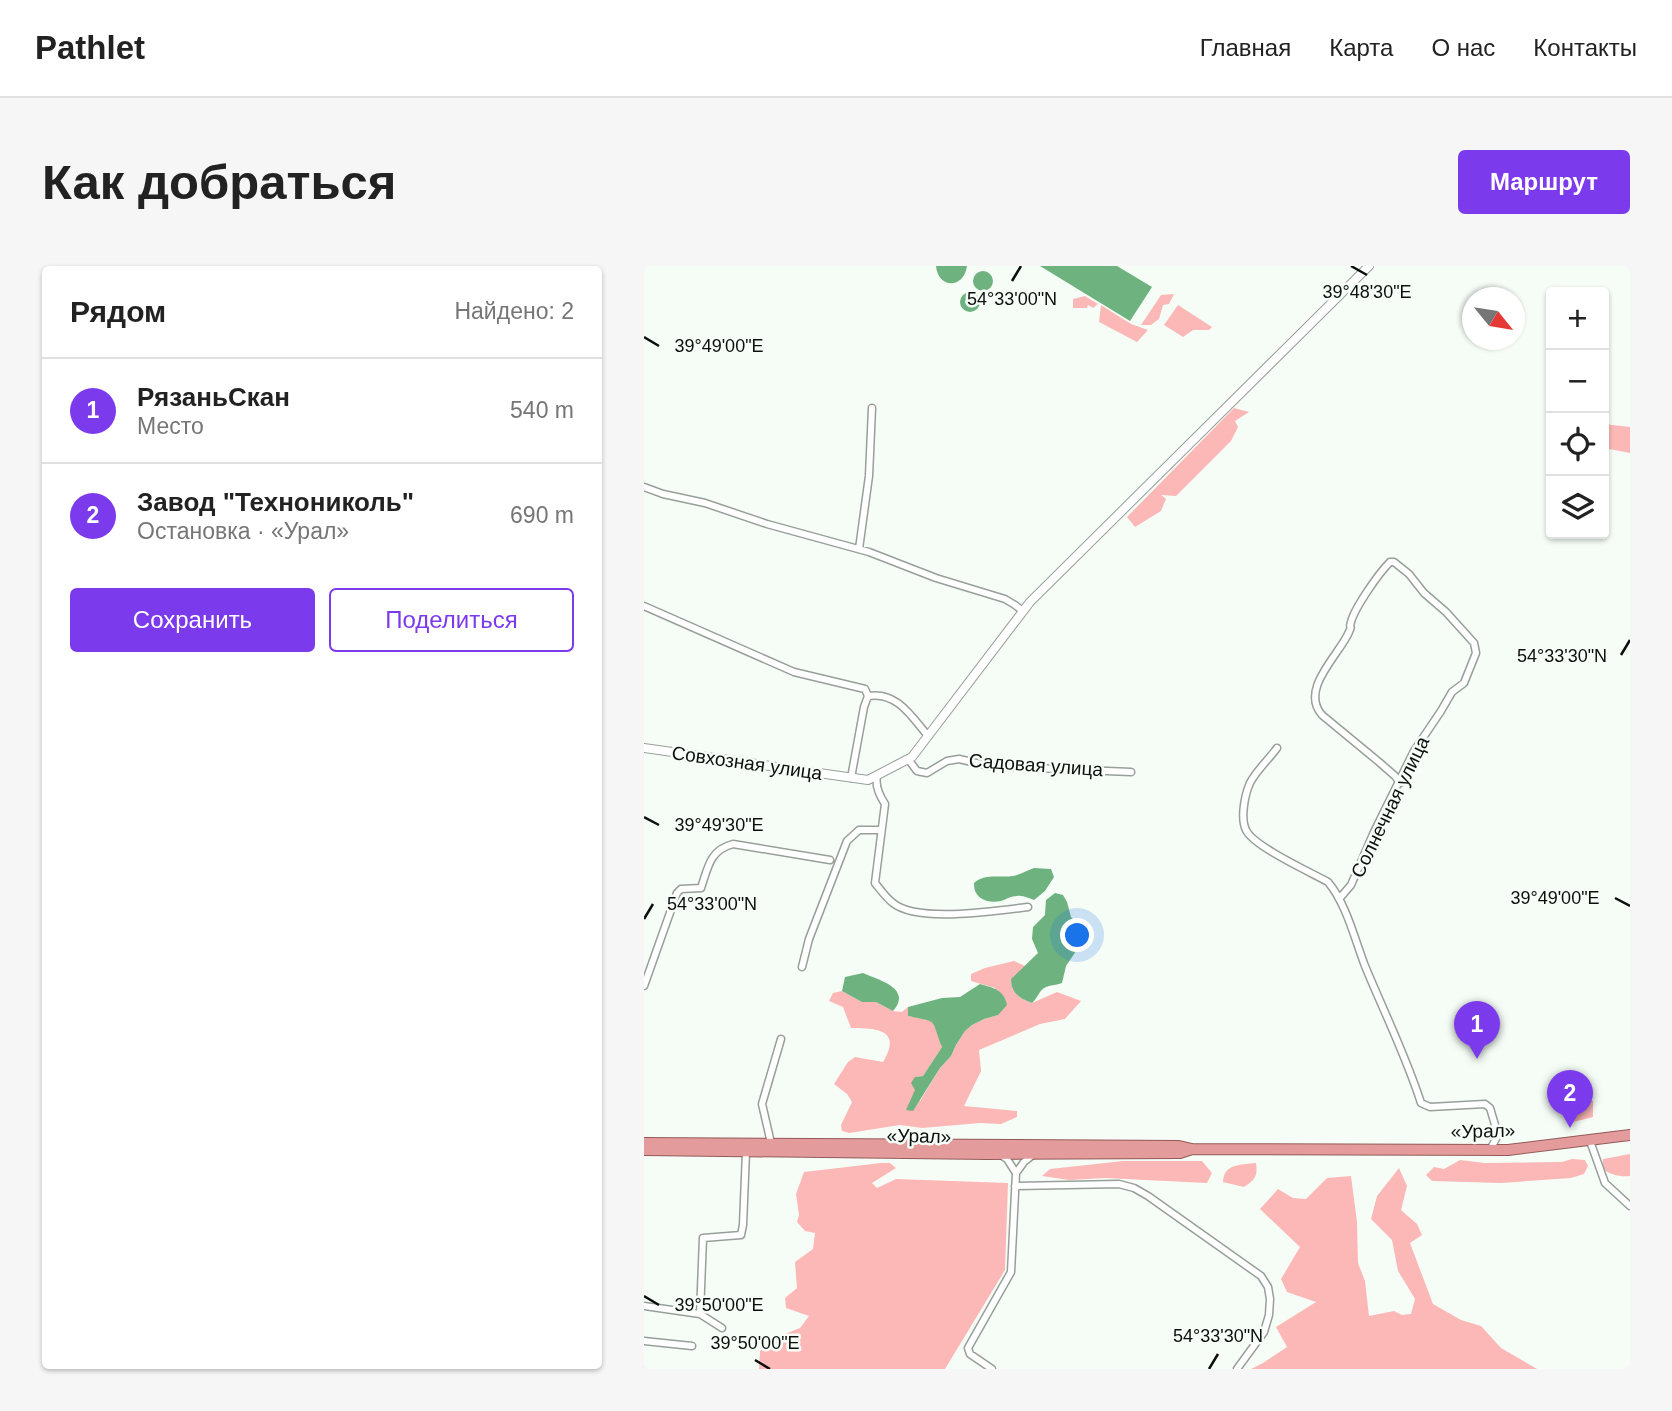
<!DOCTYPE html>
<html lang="ru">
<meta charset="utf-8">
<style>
:root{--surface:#fff;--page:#f6f6f6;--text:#222;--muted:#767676;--line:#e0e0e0;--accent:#7c3aed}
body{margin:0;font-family:Arial,sans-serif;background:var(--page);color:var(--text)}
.controls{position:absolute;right:21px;top:21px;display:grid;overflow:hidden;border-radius:7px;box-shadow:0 2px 5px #0004}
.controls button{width:63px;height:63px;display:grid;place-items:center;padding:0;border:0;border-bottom:2px solid var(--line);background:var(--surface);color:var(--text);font:35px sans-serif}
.compass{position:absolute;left:818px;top:21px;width:63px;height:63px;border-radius:50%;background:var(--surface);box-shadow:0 2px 5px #0004;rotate:120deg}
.you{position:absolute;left:434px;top:670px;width:24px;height:24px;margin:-18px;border:5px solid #fff;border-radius:50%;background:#1a73e8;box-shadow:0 0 0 10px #1a73e833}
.badge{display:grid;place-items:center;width:46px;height:46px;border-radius:50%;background:var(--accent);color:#fff;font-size:23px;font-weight:700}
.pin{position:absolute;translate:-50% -58px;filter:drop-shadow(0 2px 4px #0008)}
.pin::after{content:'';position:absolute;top:37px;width:24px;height:21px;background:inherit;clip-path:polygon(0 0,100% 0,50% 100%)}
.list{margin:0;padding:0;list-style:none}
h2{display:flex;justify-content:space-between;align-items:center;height:91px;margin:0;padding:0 28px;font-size:30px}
h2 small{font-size:23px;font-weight:400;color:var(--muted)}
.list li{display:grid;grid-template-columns:46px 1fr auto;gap:21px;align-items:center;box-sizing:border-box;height:105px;padding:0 28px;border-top:2px solid var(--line)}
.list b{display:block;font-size:26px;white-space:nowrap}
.list p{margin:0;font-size:23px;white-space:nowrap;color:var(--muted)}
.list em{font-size:23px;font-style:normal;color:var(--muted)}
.actions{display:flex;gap:14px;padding:21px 28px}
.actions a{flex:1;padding:16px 0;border:2px solid var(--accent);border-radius:7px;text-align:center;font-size:24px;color:var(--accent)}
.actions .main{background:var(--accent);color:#fff}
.icon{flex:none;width:38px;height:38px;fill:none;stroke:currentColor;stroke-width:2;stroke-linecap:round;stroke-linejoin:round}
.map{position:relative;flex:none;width:986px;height:1103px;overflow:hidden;border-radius:7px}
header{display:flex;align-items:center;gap:42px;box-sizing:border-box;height:98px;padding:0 35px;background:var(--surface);border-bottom:2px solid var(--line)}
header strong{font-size:33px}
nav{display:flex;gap:38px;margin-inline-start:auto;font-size:24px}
.intro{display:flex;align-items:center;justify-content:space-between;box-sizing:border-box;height:168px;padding:0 42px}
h1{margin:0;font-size:49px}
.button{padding:18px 32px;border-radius:7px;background:var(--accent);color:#fff;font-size:24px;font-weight:700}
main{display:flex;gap:42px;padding:0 42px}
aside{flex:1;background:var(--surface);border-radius:7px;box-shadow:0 2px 5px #0004}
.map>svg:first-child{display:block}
.green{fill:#fbb8b6}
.water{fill:#6eb27f}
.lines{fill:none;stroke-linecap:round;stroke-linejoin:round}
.minor-casing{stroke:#989f9a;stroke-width:9}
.tertiary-casing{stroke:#989f9a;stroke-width:10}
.trunk-casing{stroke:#935a59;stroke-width:12}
.minor{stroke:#fff;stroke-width:6}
.tertiary{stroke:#fff;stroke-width:8}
.trunk{stroke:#e39c9b;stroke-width:10}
.ticks{fill:none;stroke:#0c0f0d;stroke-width:2.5}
.labels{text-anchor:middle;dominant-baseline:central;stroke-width:5;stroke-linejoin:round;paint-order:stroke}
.street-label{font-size:19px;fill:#0c0f0d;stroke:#f6fdf7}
.ticks-label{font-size:18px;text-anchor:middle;fill:#0c0f0d;stroke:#f6fdf7;stroke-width:5;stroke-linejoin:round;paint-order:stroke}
</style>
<header>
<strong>Pathlet</strong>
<nav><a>Главная</a><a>Карта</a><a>О нас</a><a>Контакты</a></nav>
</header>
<div class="intro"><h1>Как добраться</h1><a class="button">Маршрут</a></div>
<main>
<aside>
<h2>Рядом<small>Найдено: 2</small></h2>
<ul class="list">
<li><span class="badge">1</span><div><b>РязаньСкан</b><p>Место</p></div><em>540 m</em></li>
<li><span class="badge">2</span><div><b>Завод &quot;Технониколь&quot;</b><p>Остановка · «Урал»</p></div><em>690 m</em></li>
</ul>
<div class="actions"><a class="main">Сохранить</a><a>Поделиться</a></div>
</aside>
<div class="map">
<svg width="986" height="1103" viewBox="0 0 986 1103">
<rect width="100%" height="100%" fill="#f6fdf7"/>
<!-- green -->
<path class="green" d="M530 28 525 38 519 39 515 53 507 59H497L517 29Z
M441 30 454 38 449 42 444 39 443 42H429V33Z
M457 39 487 58 504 64 493 76 455 56Z
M534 39 568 61 565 64H549L539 71 520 59Z
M590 142 605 146 591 155 594 161 587 175 532 230 517 229 522 233 517 245 491 261 483 251Z
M960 158 986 161V187L960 182Z
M370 695 381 700 367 713C367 727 375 732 388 737L413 726 437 735 421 753 396 758 335 784 337 805 320 840 373 845V851L357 858 336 857 278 862 256 859 205 867 198 865 197 859 208 836 203 828 190 818 204 796 211 791 239 796C258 764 234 762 207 762L199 741 185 735 189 727 198 725 218 736H232L249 745 258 746 264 741V750L287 754 291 758 298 781 279 810 271 811V824L276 835 296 802 307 790 312 779 321 765 328 759 340 753 354 749 351 722 327 715V708L341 702Z
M941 833 949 835V851L929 856 920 844 927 836H939Z
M986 888V910C977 911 965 909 958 902L959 893Z
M928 893 941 894 944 900 940 908 927 912 857 917 788 915 782 909 790 901 800 903 816 894 841 897 918 896Z
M479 895H558L568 907 563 917 461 912 425 914 398 910 406 903Z
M237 897H246L252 902 228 917 233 922 252 913 364 917 361 1004 301 1103H115L116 1085 128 1073 156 1062 165 1050 142 1042 141 1032 153 1022 151 996 169 983 171 967 161 965 153 956 155 949 152 928 160 906Z
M612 897C614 910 611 914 600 921L579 916C580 897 597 899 612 897Z
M755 902 763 920 757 944 773 958 778 969 766 977 789 1038 817 1054 837 1060 857 1082 893 1103H607L619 1097 643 1081 632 1061 672 1036 643 1026 637 1013 656 981 616 943 634 923 649 932 662 933 683 912 707 910 713 956 714 997 721 1015 725 1050 750 1045 758 1049 767 1048 771 1033 754 1005 748 974 727 953 733 930Z"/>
<!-- water -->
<path class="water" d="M292 0H323C320 23 294 23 292 0Z
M396 0H473L508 21 486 55Z
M329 15a10 10 0 1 1 20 0a10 10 0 1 1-20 0Z
M316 36a10 10 0 1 1 20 0a10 10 0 1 1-20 0Z
M390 602 407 603 410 611 401 625 390 634C384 632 379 629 373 630 367 630 363 633 357 635 343 638 329 632 330 617 341 607 355 612 369 610 376 609 383 604 390 602Z
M411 627 419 629 423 636 427 651 432 656 435 677 432 685 422 700 418 717C413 719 407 719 402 721 395 724 394 732 388 737 375 732 367 727 367 713L394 687 388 673 389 661 401 649 402 634Z
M219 707C234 714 269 722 249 745L232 736H218L198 725 201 711Z
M336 718C350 722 360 724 363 739L354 749 340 753 328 759 321 765 312 779 307 790 296 802 269 845 262 844 271 824 267 817 271 811 279 810 298 781C286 751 296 757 264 750V741L298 732 316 731Z"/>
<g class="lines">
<defs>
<path id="minor" d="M0 221 19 228 61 237 123 258 225 286 292 312 361 333 371 339 379 345
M215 283 225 210 228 142
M0 340 150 406 221 423 224 430
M224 430C253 425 268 451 284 470
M633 482C625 493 612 505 606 517 601 528 596 552 602 564 609 580 666 606 684 616 702 637 711 674 721 700 740 746 762 790 777 837L786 841 841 838 846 842 854 869 846 884
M264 493 273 505 283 507 303 495 315 493 345 500 487 506
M233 510C231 520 235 529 241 538L231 617C236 623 242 632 249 637 273 657 353 645 384 641
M207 512 220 441 224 430
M695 633 707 619 730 566 770 485 797 445 808 426 820 417 832 387 830 377 802 346 780 327 765 308 750 296H746C735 307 711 341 707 356 704 365 709 357 705 366 696 388 655 423 678 449L735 496 751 510 756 517
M158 701 165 673 203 575 215 564H237
M0 720 33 627 37 623 57 622C64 601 66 584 89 578L186 594
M946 875 961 917 986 940
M127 877 118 838 137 773
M355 888 363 893 372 907
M371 920 475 918 490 922 504 930 617 1010 624 1021 626 1033 625 1049 620 1066 593 1103
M0 1040 56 1048 78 1062
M56 1048 59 972 97 969 99 959 102 886
M0 1075 48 1080
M348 1103 326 1088 324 1082 367 1006 372 907 380 896 390 888"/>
<path id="tertiary" d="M0 482 224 514 268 491 386 336 725 0"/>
<path id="trunk" d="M0 877 535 880 548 883 864 884 986 869
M0 884 344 888 536 887 548 883"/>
</defs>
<!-- minor casing -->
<use href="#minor" class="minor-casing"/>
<!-- tertiary casing -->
<use href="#tertiary" class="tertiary-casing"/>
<!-- trunk casing -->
<use href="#trunk" class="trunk-casing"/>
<!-- minor -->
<use href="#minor" class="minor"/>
<!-- tertiary -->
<use href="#tertiary" class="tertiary"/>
<!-- trunk -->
<use href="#trunk" class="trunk"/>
</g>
<!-- ticks -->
<path class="ticks" d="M707 0 723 9M368 15 377 0M0 71 15 80M977 389 986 374M0 551 15 559M971 632 986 640M0 653 9 638M0 1030 15 1039M111 1094 126 1103M565 1103 574 1088"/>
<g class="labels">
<!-- street labels -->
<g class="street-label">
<text transform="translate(103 497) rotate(8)">Совхозная улица</text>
<text transform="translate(392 499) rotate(4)">Садовая улица</text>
<text transform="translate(746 541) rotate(-64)">Солнечная улица</text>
<text transform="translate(839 865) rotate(-1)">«Урал»</text>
<text transform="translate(275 870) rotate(1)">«Урал»</text>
</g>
</g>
<g class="ticks-label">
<text x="723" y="32">39°48'30"E</text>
<text x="368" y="39">54°33'00"N</text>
<text x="75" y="86">39°49'00"E</text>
<text x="918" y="396">54°33'30"N</text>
<text x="75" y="565">39°49'30"E</text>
<text x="911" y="638">39°49'00"E</text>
<text x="68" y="644">54°33'00"N</text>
<text x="75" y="1045">39°50'00"E</text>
<text x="574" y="1076">54°33'30"N</text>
<text x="111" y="1083">39°50'00"E</text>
</g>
</svg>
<div class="controls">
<button>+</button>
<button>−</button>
<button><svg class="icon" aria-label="locate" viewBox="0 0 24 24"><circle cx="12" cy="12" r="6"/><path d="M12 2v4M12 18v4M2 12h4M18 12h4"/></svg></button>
<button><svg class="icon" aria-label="layers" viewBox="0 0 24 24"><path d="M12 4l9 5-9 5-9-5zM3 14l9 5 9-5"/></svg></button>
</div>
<svg class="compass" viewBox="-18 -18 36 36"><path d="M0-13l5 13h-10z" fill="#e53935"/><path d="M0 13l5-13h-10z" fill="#767676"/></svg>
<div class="you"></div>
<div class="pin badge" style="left:833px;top:793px">1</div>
<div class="pin badge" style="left:926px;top:862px">2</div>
</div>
</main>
